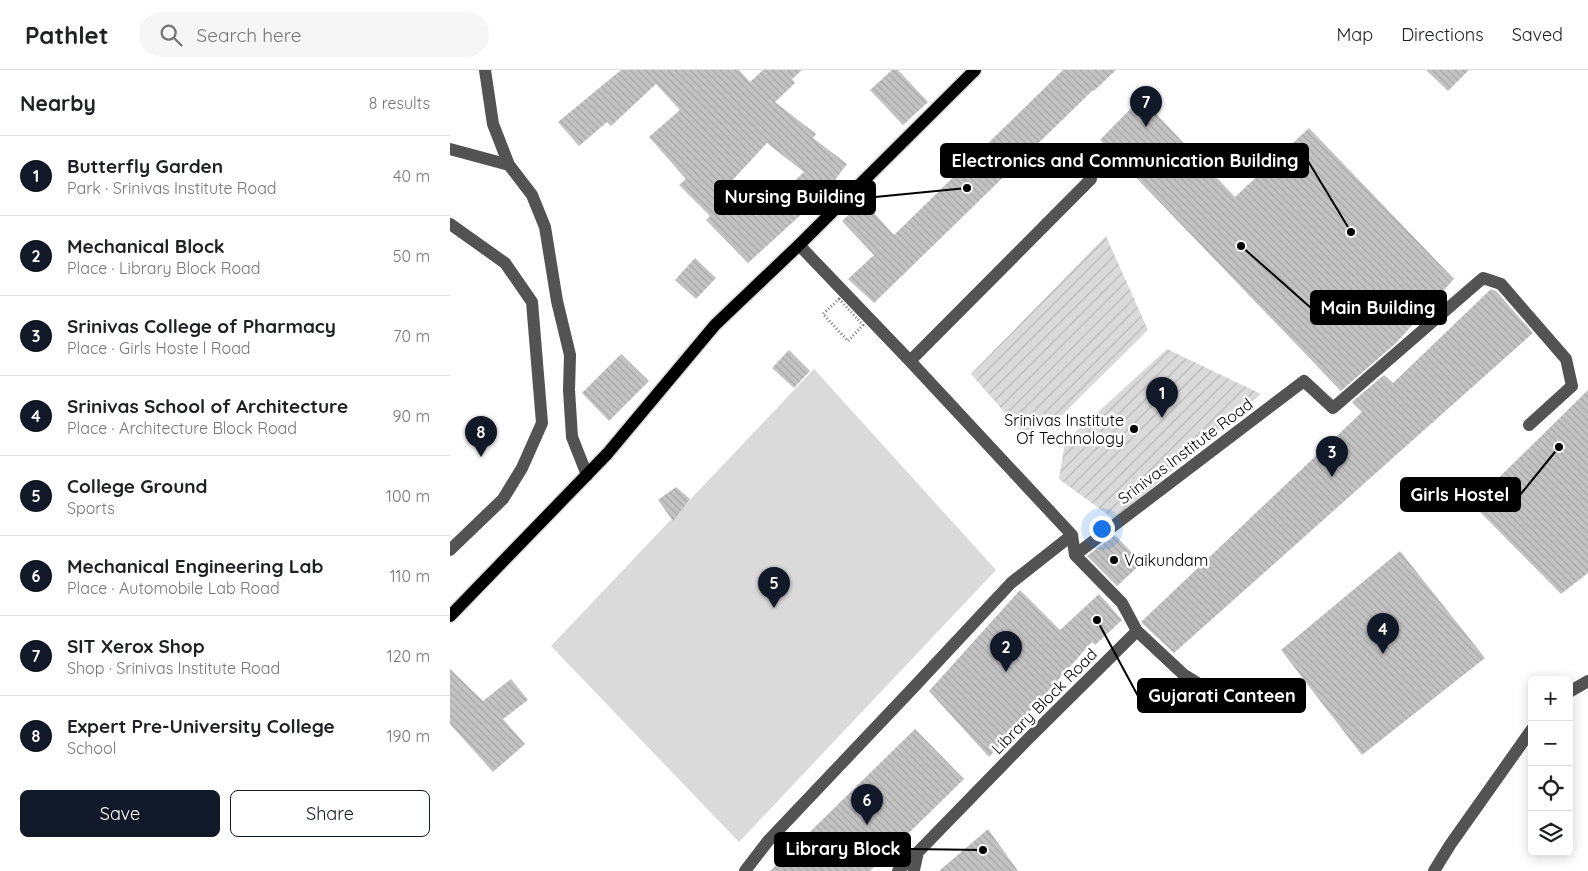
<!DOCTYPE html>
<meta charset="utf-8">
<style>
:root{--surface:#fff;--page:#f6f6f6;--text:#202124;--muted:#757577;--line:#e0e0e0;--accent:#111827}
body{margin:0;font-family:Quicksand,sans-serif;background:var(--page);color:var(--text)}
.controls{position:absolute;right:15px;bottom:15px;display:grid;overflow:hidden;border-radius:8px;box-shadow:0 2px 12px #0003}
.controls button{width:45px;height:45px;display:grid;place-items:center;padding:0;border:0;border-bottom:1px solid var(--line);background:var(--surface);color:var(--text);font:25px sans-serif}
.you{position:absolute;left:651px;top:458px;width:18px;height:18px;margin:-12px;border:4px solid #fff;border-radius:50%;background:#1a73e8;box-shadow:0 0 0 8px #1a73e833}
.badge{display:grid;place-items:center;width:32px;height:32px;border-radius:50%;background:var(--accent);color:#fff;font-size:16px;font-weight:700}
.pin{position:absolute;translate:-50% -41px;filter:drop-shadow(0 1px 2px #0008)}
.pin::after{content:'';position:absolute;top:26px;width:18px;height:15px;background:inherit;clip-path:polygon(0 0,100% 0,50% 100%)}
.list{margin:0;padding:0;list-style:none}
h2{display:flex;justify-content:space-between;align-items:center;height:65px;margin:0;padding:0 20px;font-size:21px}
h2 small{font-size:16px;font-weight:400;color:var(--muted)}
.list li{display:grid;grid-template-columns:32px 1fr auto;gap:15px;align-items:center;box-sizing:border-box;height:80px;padding:0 20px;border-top:1px solid var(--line)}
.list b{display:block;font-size:19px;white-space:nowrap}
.list p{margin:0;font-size:16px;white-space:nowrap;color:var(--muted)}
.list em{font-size:16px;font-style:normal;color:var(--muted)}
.actions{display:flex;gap:10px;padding:15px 20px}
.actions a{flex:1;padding:11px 0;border:1px solid var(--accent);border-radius:8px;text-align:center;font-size:18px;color:var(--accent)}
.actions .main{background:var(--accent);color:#fff}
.icon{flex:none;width:28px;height:28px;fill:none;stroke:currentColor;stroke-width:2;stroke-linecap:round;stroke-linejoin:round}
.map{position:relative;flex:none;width:1138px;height:801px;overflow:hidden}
header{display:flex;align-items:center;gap:30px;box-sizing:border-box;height:70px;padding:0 25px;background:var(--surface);border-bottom:1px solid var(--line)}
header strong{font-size:24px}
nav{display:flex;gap:28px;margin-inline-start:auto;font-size:18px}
.search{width:350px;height:45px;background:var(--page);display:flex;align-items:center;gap:12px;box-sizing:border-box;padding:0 18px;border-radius:28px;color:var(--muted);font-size:19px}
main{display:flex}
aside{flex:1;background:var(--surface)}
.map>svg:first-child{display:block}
.garden{fill:url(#garden-furrows)}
.pitch{fill:#dadada}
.building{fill:url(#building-back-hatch);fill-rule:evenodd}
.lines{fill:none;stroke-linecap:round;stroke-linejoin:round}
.major-casing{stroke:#dbdbdb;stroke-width:15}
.path{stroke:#757575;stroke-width:3;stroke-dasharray:1 2.5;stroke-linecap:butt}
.minor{stroke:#535353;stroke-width:12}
.major{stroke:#000;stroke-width:12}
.poi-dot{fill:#000;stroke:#fff;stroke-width:2}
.labels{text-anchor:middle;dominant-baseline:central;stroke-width:5;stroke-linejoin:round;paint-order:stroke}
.poi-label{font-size:16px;fill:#000;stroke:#fff;text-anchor:end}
.street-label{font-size:16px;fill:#000;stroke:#fff}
.leader{fill:none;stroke:#000;stroke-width:2}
.callout-dot{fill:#000;stroke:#fff;stroke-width:2}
.callout{fill:#000;stroke:#000;stroke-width:2}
.callout-label{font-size:18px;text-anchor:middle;font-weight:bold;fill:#fff}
</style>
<header>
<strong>Pathlet</strong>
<div class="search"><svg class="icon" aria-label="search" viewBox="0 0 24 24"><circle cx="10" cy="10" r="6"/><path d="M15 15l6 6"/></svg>Search here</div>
<nav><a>Map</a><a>Directions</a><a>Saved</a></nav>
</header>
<main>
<aside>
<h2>Nearby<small>8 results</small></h2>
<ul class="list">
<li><span class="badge">1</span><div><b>Butterfly Garden</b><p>Park · Srinivas Institute Road</p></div><em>40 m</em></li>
<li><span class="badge">2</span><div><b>Mechanical Block</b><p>Place · Library Block Road</p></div><em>50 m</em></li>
<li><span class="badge">3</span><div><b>Srinivas College of Pharmacy</b><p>Place · Girls Hoste l Road</p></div><em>70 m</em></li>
<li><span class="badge">4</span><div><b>Srinivas School of Architecture</b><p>Place · Architecture Block Road</p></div><em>90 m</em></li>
<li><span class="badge">5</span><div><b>College Ground</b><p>Sports</p></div><em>100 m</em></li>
<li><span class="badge">6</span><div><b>Mechanical Engineering Lab</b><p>Place · Automobile Lab Road</p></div><em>110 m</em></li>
<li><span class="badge">7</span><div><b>SIT Xerox Shop</b><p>Shop · Srinivas Institute Road</p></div><em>120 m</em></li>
<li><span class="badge">8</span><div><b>Expert Pre-University College</b><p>School</p></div><em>190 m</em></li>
</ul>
<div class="actions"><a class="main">Save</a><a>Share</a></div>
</aside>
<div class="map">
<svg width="1138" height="801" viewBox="0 0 1138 801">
<defs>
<pattern id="garden-furrows" width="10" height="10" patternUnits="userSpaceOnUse" patternTransform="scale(1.25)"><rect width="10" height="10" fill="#dadada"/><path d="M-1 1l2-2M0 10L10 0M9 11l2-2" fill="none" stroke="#b9b9b9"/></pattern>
<pattern id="building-back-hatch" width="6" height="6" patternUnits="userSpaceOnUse" patternTransform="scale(1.25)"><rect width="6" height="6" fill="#c3c3c3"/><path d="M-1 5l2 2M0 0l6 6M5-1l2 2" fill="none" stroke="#a6a6a6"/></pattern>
</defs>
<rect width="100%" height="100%" fill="#fff"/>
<!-- garden -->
<path class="garden" d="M656 166 698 260 602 355 571 361 521 304Z
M717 279 811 324 665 450 609 409 615 372Z"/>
<!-- pitch -->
<path class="pitch" d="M364 299 546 500 289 772 101 576Z"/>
<!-- building -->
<path class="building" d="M171 0H289L300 12 313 0H352L342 9 345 13 325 32 366 64 363 68 397 94 376 122 298 193 256 150 260 146 229 115 236 109 199 67 230 40 206 14 161 56 157 52 129 76 108 52ZM317 73 354 102 306 146 278 115Z
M442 0H448L478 32 453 55 420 20Z
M613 0H666L644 21 643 20 424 233 398 209 424 185 392 151 413 131 444 165Z
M976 0H1019L998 21Z
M691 28 785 127 859 58 1004 209 946 273 891 321 650 70Z
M245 188 266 208 246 229 225 210Z
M1041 219 1046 221 1083 263 724 583 691 552 912 342 902 332 934 305 943 313Z
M339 280 360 301 344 318 322 298Z
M171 284 199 311 159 351 132 323Z
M1138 320V503L1111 524 1022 434Z
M226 417 240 429 223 451 208 430Z
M665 465 692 493 667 516 637 486Z
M950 481 1035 588 912 685 831 580Z
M570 520 610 560 649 524 672 550 645 575 642 572 539 687 479 621Z
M0 599 33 631 61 609 78 630 53 649 75 674 43 702 0 654Z
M465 659 514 709 420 801H320Z
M538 759 568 801H489Z"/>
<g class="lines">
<defs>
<path id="major" d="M0 546 157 384 265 255 349 175 525 0"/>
</defs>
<!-- major casing -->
<use href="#major" class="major-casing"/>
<!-- path -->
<path class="path" d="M389 229 413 255 398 271 373 244Z"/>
<!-- minor -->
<path class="minor" d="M35 0 43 54 59 95 82 125 95 157 107 231 120 285 119 320 122 367 137 405
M0 79 59 95
M0 154 55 193 82 232 92 353 72 398 53 429 0 480
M349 175 460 291 622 465 625 485 854 311 883 338 1033 208 1051 214 1116 289 1122 316 1079 355
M460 291 641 109
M687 561 733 604 764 623
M1119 622 1138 611
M464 800 468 782 577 670 687 561 672 533 625 485
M295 801 318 771 463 618 561 513 622 465
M448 801 468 782
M984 801 1000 775 1082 659"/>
<!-- major -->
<use href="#major" class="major"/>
</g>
<!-- markers -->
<g class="poi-dot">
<circle cx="684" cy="359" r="5"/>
<circle cx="664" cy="490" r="5"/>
</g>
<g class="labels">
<!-- poi labels -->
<g class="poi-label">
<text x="674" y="350">Srinivas Institute<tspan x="674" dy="18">Of Technology</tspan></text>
<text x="674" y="490" text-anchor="start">Vaikundam</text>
</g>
<!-- street labels -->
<g class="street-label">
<text transform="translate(735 381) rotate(-37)">Srinivas Institute Road</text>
<text transform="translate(594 631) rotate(-45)">Library Block Road</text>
</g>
</g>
<!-- callouts -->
<path class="leader" d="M901 162L858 91M517 118L425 127M791 176L861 238M1109 377L1070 425M647 550L688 626M533 780L460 779"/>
<g class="callout-dot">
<circle cx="901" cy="162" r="5"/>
<circle cx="517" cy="118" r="5"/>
<circle cx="791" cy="176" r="5"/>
<circle cx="1109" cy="377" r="5"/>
<circle cx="647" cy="550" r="5"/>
<circle cx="533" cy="780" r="5"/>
</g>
<g class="callout">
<rect x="491" y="74" width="367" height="33" rx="5"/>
<rect x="265" y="111" width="160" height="33" rx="5"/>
<rect x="861" y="221" width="135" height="33" rx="5"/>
<rect x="951" y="408" width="119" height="33" rx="5"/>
<rect x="688" y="609" width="167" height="33" rx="5"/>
<rect x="325" y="763" width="135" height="33" rx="5"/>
</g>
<g class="callout-label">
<text x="675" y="97">Electronics and Communication Building</text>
<text x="345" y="133">Nursing Building</text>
<text x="928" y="244">Main Building</text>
<text x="1010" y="431">Girls Hostel</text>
<text x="772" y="632">Gujarati Canteen</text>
<text x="393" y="785">Library Block</text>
</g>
</svg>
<div class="controls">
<button>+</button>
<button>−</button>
<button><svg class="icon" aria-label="locate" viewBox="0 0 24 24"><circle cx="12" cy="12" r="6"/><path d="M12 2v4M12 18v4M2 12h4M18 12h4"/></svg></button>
<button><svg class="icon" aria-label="layers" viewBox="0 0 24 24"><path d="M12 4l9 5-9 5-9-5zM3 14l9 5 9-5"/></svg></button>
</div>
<div class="you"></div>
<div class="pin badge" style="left:712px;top:348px">1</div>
<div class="pin badge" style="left:556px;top:602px">2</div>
<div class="pin badge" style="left:882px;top:407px">3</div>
<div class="pin badge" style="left:933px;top:584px">4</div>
<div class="pin badge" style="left:324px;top:538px">5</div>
<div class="pin badge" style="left:417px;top:755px">6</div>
<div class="pin badge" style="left:696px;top:57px">7</div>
<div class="pin badge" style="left:31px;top:387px">8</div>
</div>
</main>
